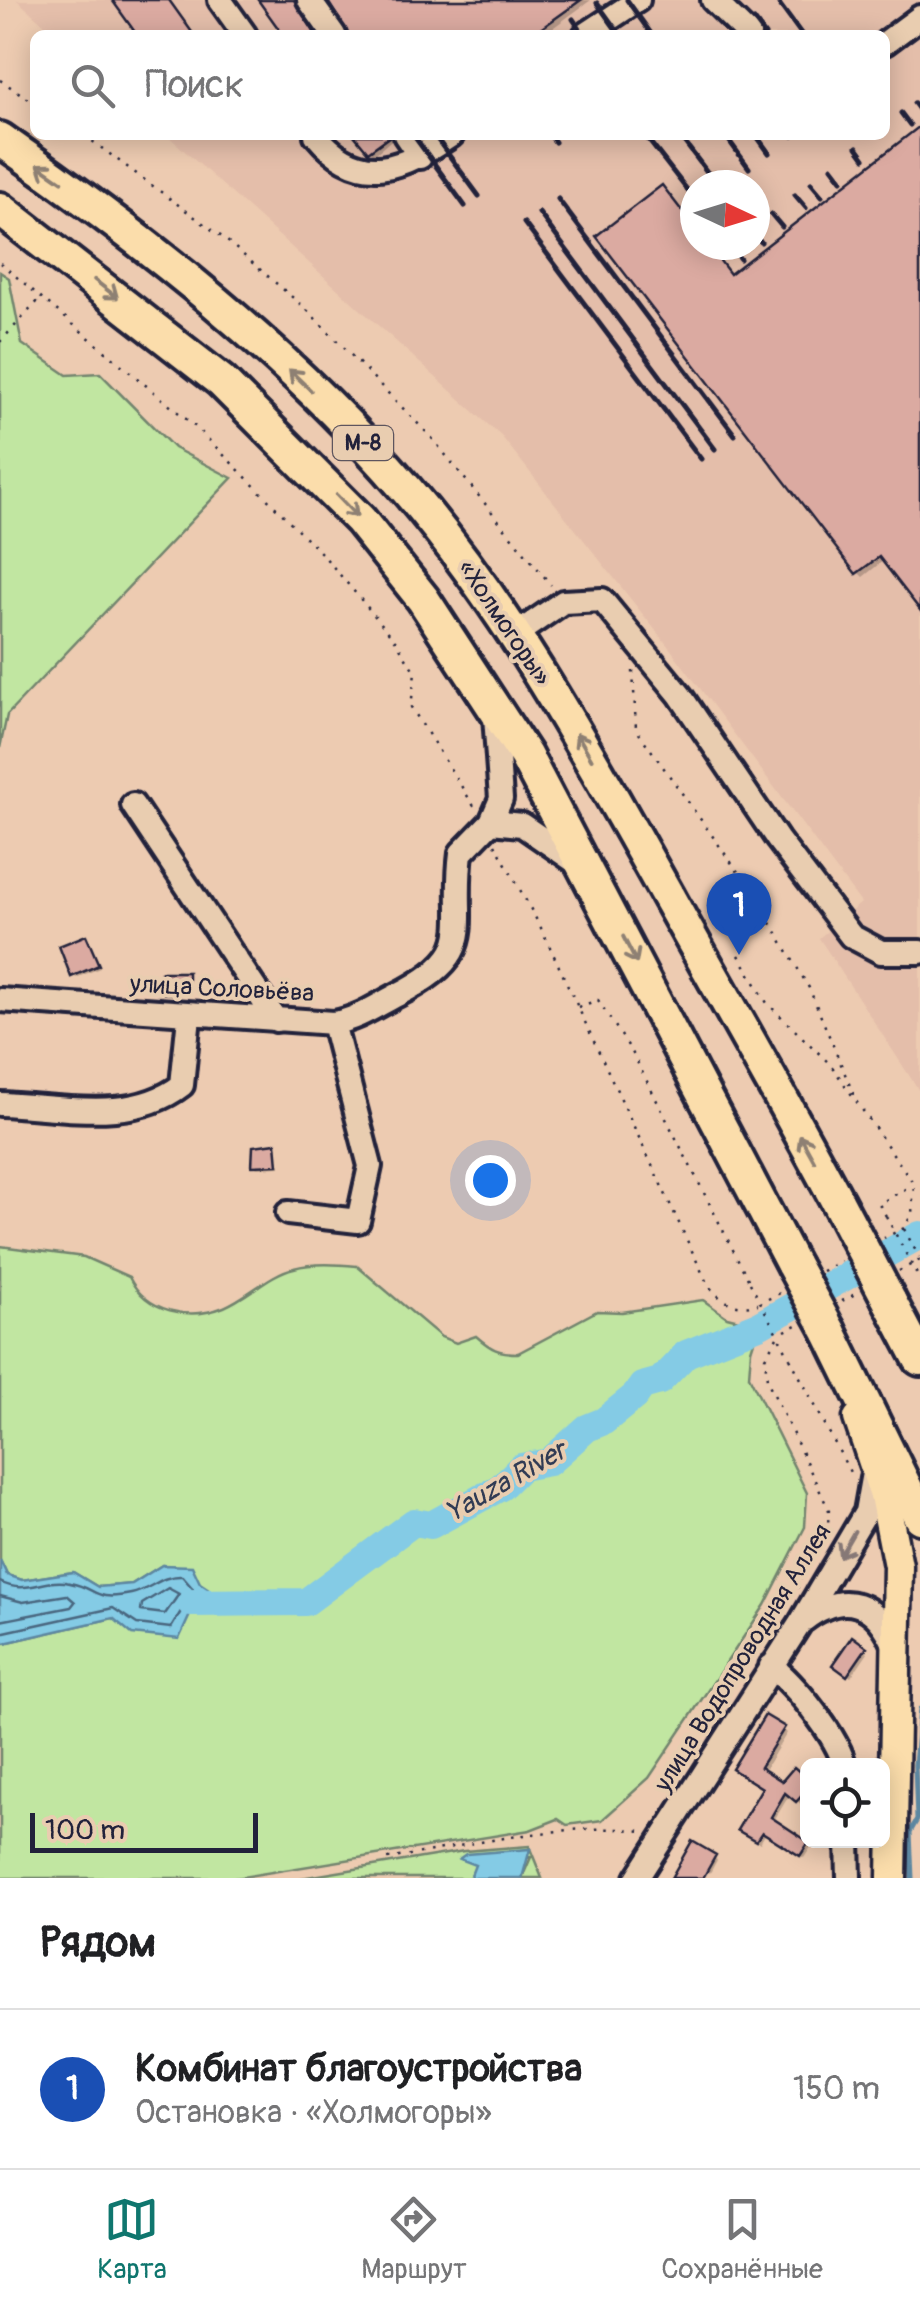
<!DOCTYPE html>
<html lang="ru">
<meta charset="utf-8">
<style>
:root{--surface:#fff;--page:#f6f6f6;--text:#202124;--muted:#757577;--line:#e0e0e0;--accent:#0f766e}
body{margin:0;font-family:Pangolin,sans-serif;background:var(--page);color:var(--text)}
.controls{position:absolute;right:30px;bottom:30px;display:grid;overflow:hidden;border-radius:15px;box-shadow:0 5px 25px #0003}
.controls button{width:90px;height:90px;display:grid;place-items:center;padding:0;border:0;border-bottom:2px solid var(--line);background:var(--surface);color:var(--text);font:50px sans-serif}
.compass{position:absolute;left:680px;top:170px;width:90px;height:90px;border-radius:50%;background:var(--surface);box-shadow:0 5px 25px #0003;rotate:94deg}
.scale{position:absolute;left:30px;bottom:25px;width:228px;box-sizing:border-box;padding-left:10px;border:5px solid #22223b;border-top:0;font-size:28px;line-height:35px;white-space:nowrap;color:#22223b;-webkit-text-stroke:8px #e9cdb0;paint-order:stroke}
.you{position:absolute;left:490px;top:1180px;width:35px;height:35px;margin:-25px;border:8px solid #fff;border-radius:50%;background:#1a73e8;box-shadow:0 0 0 15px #1a73e833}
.badge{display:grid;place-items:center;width:65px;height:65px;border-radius:50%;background:var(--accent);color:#fff;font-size:32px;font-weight:700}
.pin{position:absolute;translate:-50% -82px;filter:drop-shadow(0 2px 5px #0008)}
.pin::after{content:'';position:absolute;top:52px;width:35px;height:30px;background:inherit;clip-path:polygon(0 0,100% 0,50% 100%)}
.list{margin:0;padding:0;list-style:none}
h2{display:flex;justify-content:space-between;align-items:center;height:130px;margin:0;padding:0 40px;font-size:42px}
h2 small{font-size:32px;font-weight:400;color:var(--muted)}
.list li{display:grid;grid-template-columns:65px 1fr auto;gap:30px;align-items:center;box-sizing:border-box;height:160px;padding:0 40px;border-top:2px solid var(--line)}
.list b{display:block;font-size:38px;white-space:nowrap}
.list p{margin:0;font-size:32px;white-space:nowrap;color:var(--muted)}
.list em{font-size:32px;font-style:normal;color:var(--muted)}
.icon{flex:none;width:55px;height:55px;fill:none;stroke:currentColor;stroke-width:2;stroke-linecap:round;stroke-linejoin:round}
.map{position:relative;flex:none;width:920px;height:1878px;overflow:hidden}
.search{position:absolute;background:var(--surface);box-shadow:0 5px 25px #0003;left:30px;right:30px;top:30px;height:110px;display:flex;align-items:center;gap:25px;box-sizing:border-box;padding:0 35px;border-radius:15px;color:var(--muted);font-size:38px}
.sheet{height:290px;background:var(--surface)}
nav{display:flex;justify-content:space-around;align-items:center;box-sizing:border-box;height:140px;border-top:2px solid var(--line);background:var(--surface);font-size:28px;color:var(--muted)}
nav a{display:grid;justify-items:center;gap:5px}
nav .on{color:var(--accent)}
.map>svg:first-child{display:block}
.built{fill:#e4beaa;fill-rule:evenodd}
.green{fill:#c1e6a1;stroke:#72846e;stroke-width:2.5}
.water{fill:#84cbe5;stroke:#5d87a1;stroke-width:2.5}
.shadow{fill:#0003}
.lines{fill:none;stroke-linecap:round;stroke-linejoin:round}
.shore{stroke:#49667f;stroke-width:2.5}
.stream{stroke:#5d87a1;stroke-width:5}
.river{stroke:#84cbe5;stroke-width:28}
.building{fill:#dbaaa1;stroke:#22223b;stroke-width:2.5}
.minor-casing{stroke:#22223b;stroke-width:30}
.major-casing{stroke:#22223b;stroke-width:35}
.highway-casing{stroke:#22223b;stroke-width:40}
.path{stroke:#22223b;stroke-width:2.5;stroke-dasharray:2.5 8;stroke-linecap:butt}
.minor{stroke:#e9cdb0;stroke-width:22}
.major{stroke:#fbddab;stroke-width:28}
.highway{stroke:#fbddab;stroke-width:32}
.rail{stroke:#22223b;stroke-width:5}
.highway-bridge-casing{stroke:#22223b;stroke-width:40;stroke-linecap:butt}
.path-bridge{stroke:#22223b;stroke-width:2.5;stroke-dasharray:2.5 8;stroke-linecap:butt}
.highway-bridge{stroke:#fbddab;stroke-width:32}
.oneway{stroke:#8e8073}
.oneway2{stroke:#867876}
.labels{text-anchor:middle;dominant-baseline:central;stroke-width:8;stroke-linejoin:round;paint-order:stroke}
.shield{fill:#e9cdb0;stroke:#5e555e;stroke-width:2.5}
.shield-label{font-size:22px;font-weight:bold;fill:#22223b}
.street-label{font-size:25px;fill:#22223b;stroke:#e9cdb0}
.water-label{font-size:28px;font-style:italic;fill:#313b54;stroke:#e9cdb0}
</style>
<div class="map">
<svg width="920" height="1878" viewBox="0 0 920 1878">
<rect width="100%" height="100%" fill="#edcbb1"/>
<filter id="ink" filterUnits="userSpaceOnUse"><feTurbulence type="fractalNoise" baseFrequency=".01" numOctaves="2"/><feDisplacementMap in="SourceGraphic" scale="20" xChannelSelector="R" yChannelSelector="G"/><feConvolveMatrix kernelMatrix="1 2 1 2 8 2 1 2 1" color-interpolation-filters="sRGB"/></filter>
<g filter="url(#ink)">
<!-- built -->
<path class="built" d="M17 0H920V1092L819 938 861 903 672 651 502 437 167 135H885V35H56ZM695 185H755V245H695Z"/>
<!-- green -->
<path class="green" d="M0 272 9 278 22 344 67 375 100 373 174 448 232 478 7 715 0 748Z
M0 1246 84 1257 129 1277C146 1312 189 1321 224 1307 248 1297 269 1274 294 1268 313 1262 338 1264 357 1266L441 1337 456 1343 476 1336C491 1349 498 1353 518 1353L597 1311 622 1312 703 1300 727 1317 759 1325 751 1350 749 1376 807 1493 805 1527 765 1605 649 1778 602 1820 567 1825 558 1819 530 1830 236 1878H0V1644L113 1618 213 1612 162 1565 132 1584 98 1587 73 1572 22 1580 7 1575 0 1560Z
M529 1846 542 1878H522L531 1857 476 1865 470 1878H301L464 1851Z"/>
<!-- water -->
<path class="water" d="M0 1560 7 1575 22 1580 73 1572 98 1587 132 1584 162 1565 192 1566 200 1583 227 1601 213 1612 190 1615 179 1639 132 1634 113 1618 0 1644Z
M530 1849 522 1878H470L475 1865 459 1859 466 1854Z"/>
<!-- shadow -->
<path class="shadow" d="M328 0H591L543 35H351Z
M920 130V606L884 560 863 577 858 572 599 236 695 231V245H706L730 276Z
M358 135H397L374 155Z
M88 940 100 968 76 978 74 975Z
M187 975 189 989 181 988V995L163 992Z
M275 1145 280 1167 257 1168 255 1165Z
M852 1640 868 1652 851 1677 837 1667Z
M783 1729 787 1733 763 1772 783 1784 808 1782V1796L801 1804 790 1794 773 1822 811 1847 804 1858 766 1833 760 1843 743 1833 764 1788 738 1772Z
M693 1845 717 1860 710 1873 702 1868 697 1878H672Z"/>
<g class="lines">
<!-- shore -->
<path class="shore" d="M0 1582C26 1596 45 1577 70 1583 98 1588 92 1602 131 1594 151 1590 160 1575 182 1576L202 1599 183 1608 171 1628 137 1624 113 1608 0 1633
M168 1588 179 1594 165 1614 141 1611 142 1604Z
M0 1596 23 1602 67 1595 75 1602 71 1607 0 1621"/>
<!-- stream -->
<path class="stream" d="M912 1878 910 1832 917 1820 915 1765 920 1709"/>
<!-- river -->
<path class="river" d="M191 1603 306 1602 414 1522 431 1525 501 1487 521 1467 549 1462 587 1428 604 1421 635 1396 642 1386 660 1381 686 1354 759 1325 920 1235"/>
</g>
<!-- building -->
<path class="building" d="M112 0H169L194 35H137Z
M258 0H294L316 35H283Z
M327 0H581L532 35H349Z
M920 126V610L879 557 856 574 596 236 662 185 695 228V245H708L730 274Z
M354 135H390V136L368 152Z
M86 935 99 965 71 977 59 946Z
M161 972H188V987H179V994L160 993Z
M276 1143 278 1165 252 1166 253 1146Z
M852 1636 867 1647 847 1676 832 1665Z
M765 1715 785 1727 760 1767 782 1781 794 1767 808 1779V1789L796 1802 785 1793 771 1817 809 1842 800 1856 762 1832 756 1841 737 1830 762 1788 732 1769Z
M692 1841 716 1855 703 1878H671Z"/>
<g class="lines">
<defs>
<path id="minor" d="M220 0 245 35
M309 0 334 35
M713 0 749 35
M585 35 638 0
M885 43 920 17
M316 135C361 189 403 168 452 135
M405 135 420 157
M515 635 563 602 602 600 680 695 778 840 851 936 881 952H920
M133 805 276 1020
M491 822 522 825 580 865
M0 1000 333 1023C356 1020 376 1006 397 995 483 951 451 930 461 853L491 822 501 799 495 716
M0 1104C60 1106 132 1124 182 1085L189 1016
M288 1213 358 1221 370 1166 333 1023
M804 1620C844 1589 877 1602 895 1647
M771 1666C793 1682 840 1739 844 1766
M848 1840 849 1878
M637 1878 801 1622 866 1512 873 1473"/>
<path id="major" d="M858 1418 884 1495 898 1566 892 1878"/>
<path id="highway" d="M0 139C146 241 289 353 406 489 513 614 591 759 671 902 732 1012 796 1121 854 1233
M0 209 221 381 360 520 423 599 525 755 793 1265
M889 1300 920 1359
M829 1331 920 1517"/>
</defs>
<!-- minor casing -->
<use href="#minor" class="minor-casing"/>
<!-- major casing -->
<use href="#major" class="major-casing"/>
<!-- highway casing -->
<use href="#highway" class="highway-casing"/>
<!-- path -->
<path class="path" d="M0 80 35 103
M84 135 226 240 307 310 431 437 551 585
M0 263 198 429 324 556 396 641 415 672 411 707 477 811
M0 342 39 300
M633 671 636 729 756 897 809 988 856 1100
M495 844 541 928 707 1283C720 1302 735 1309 758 1304
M739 955 767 1003 831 1065 914 1184 912 1214 904 1228 884 1238
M578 1007 598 1000 632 1052 750 1283
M886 1216 879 1204 912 1185
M904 1229 919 1257
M822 1271 841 1261
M899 1271 920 1260
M768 1299 780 1293
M842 1301 857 1293
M785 1331 799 1324
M777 1337 765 1357 767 1380 829 1510 828 1524 794 1594
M790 1358 852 1476
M388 1859C463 1846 568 1821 642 1831"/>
<!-- minor -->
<use href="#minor" class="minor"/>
<!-- major -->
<use href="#major" class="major"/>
<!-- highway -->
<use href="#highway" class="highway"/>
<!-- rail -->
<path class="rail" d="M627 0 652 35
M597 3 620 35
M780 5 802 35
M573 19 584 35
M754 20 765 35
M914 103 920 111
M901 113 910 125
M434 135 479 196
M550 135 555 142
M679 135 717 185
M725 135 749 168
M756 135 769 153
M792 135 793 136
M414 136 465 206
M646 137 695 200
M857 147 865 158
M832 167 842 180
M811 183 822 196
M795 195 806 208
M558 199 735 435
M539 213 715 449
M771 214 782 227
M524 223 701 459
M755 234 761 242
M729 245 740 259"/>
<defs>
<path id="highway-bridge" d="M854 1233 889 1300
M793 1265 829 1331"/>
</defs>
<!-- highway-bridge casing -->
<use href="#highway-bridge" class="highway-bridge-casing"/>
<!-- path-bridge -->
<path class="path-bridge" d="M886 1216 920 1280
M750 1283 790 1358"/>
<!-- highway-bridge -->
<use href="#highway-bridge" class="highway-bridge"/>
</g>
<!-- one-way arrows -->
<defs><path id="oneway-shaft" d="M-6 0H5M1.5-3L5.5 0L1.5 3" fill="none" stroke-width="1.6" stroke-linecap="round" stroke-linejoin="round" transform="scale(2.5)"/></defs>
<g class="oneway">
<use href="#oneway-shaft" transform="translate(50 173) rotate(-145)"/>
<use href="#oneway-shaft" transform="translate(106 289) rotate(38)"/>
<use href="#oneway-shaft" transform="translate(300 380) rotate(-136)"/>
<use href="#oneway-shaft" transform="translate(347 506) rotate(46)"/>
<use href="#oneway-shaft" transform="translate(584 746) rotate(-120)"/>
<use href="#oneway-shaft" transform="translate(630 950) rotate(63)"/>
<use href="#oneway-shaft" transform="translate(807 1148) rotate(-119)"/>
</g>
<use class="oneway2" href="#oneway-shaft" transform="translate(847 1544) rotate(120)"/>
</g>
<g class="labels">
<!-- shield labels -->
<rect class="shield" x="333" y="426" width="60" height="34" rx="8"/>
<g class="shield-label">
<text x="363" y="443">М-8</text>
</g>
<!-- street labels -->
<g class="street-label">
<text transform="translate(504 623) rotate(56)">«Холмогоры»</text>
<text transform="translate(222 989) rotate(3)">улица Соловьёва</text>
<text transform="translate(743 1658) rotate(-58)">улица Водопроводная Аллея</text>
</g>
<!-- water labels -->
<g class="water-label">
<text transform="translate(506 1482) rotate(-30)">Yauza River</text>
</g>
</g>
</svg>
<div class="controls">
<button><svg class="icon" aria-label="locate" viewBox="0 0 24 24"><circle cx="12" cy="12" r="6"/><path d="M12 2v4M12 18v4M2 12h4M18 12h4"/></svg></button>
</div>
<svg class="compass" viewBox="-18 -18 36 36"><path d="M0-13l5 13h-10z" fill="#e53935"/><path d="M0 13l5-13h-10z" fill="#757577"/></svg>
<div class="scale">100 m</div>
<div class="you"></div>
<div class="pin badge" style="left:739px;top:955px;background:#1a4fb4">1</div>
<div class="search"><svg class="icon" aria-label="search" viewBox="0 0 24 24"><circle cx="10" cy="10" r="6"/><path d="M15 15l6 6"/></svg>Поиск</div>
</div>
<section class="sheet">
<h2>Рядом<small></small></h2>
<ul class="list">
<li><span class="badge" style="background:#1a4fb4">1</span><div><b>Комбинат благоустройства</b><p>Остановка · «Холмогоры»</p></div><em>150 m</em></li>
</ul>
</section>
<nav>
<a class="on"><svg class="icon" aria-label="map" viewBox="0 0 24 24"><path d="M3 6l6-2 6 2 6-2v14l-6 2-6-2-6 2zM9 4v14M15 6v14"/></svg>Карта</a>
<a><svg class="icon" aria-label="directions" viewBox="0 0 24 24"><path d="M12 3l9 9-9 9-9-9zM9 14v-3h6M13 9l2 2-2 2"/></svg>Маршрут</a>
<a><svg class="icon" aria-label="saved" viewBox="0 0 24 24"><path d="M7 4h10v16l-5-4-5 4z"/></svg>Сохранённые</a>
</nav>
